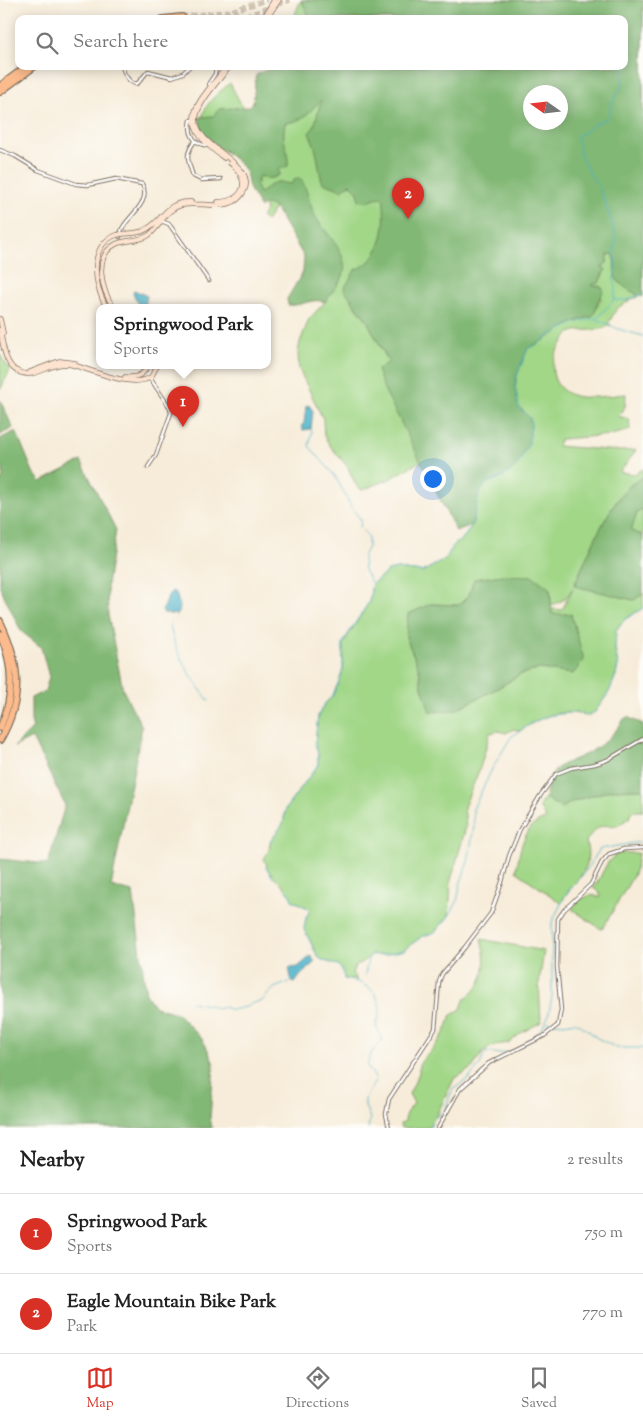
<!DOCTYPE html>
<style>
:root{--surface:#fff;--page:#f2f2f2;--text:#222;--muted:#767676;--line:#e0e0e0;--accent:#d93025}
body{margin:0;font-family:"Sorts Mill Goudy",serif;background:var(--page);color:var(--text)}
.compass{position:absolute;left:523px;top:85px;width:45px;height:45px;border-radius:50%;background:var(--surface);box-shadow:0 2px 12px #0003;rotate:284deg}
.you{position:absolute;left:432px;top:478px;width:18px;height:18px;margin:-12px;border:4px solid #fff;border-radius:50%;background:#1a73e8;box-shadow:0 0 0 8px #1a73e833}
.badge{display:grid;place-items:center;width:32px;height:32px;border-radius:50%;background:var(--accent);color:#fff;font-size:16px;font-weight:700}
.pin{position:absolute;translate:-50% -41px;filter:drop-shadow(0 1px 2px #0008)}
.pin::after{content:'';position:absolute;top:26px;width:18px;height:15px;background:inherit;clip-path:polygon(0 0,100% 0,50% 100%)}
.popup{position:absolute;left:96px;top:304px;width:175px;height:65px;box-sizing:border-box;display:grid;place-content:center;border-radius:10px;background:var(--surface);filter:drop-shadow(0 1px 4px #0005);font-size:16px;white-space:nowrap;color:var(--muted)}
.popup b{font-size:19px;color:var(--text)}
.popup::after{content:'';position:absolute;left:50%;top:100%;margin-left:-10px;border:10px solid transparent;border-top-color:var(--surface)}
.list{margin:0;padding:0;list-style:none}
h2{display:flex;justify-content:space-between;align-items:center;height:65px;margin:0;padding:0 20px;font-size:21px}
h2 small{font-size:16px;font-weight:400;color:var(--muted)}
.list li{display:grid;grid-template-columns:32px 1fr auto;gap:15px;align-items:center;box-sizing:border-box;height:80px;padding:0 20px;border-top:1px solid var(--line)}
.list b{display:block;font-size:19px;white-space:nowrap}
.list p{margin:0;font-size:16px;white-space:nowrap;color:var(--muted)}
.list em{font-size:16px;font-style:normal;color:var(--muted)}
.icon{flex:none;width:28px;height:28px;fill:none;stroke:currentColor;stroke-width:2;stroke-linecap:round;stroke-linejoin:round}
.map{position:relative;flex:none;width:643px;height:1128px;overflow:hidden}
.search{position:absolute;background:var(--surface);box-shadow:0 2px 12px #0003;left:15px;right:15px;top:15px;height:55px;display:flex;align-items:center;gap:12px;box-sizing:border-box;padding:0 18px;border-radius:10px;color:var(--muted);font-size:19px}
.sheet{height:225px;background:var(--surface)}
nav{display:flex;justify-content:space-around;align-items:center;box-sizing:border-box;height:70px;border-top:1px solid var(--line);background:var(--surface);font-size:14px;color:var(--muted)}
nav a{display:grid;justify-items:center;gap:2px}
nav .on{color:var(--accent)}
.map>svg:first-child{display:block}
.green{fill:#a2d788;stroke:#6e8053;fill-rule:evenodd}
.forest{fill:#81b874;stroke:#5e7149;fill-rule:evenodd}
.water{fill:#49b1c8;stroke:#426e73}
.lines{fill:none;stroke-linecap:round;stroke-linejoin:round}
.stream{stroke:#49b1c8;stroke-width:1}
.motorway-tunnel{stroke:#d1c5b4;stroke-width:5.5;stroke-dasharray:5.5 3;stroke-linecap:butt}
.minor-casing{stroke:#7d6e5f;stroke-width:4.5}
.secondary-casing{stroke:#7d6e5f;stroke-width:5.5}
.motorway-casing{stroke:#7d6e5f;stroke-width:8}
.minor{stroke:#fff;stroke-width:2.5}
.secondary{stroke:#fde4d1;stroke-width:4}
.motorway{stroke:#fbbb8c;stroke-width:5.5}
.secondary-bridge-casing{stroke:#7d6e5f;stroke-width:5.5;stroke-linecap:butt}
.secondary-bridge{stroke:#fde4d1;stroke-width:4}
</style>
<div class="map">
<svg width="643" height="1128" viewBox="0 0 643 1128">
<rect width="100%" height="100%" fill="#fdfcf7"/>
<filter id="ink" filterUnits="userSpaceOnUse"><feTurbulence type="fractalNoise" baseFrequency=".02" numOctaves="2"/><feDisplacementMap in="SourceGraphic" scale="10" xChannelSelector="R" yChannelSelector="G"/><feConvolveMatrix kernelMatrix="1 2 1 2 8 2 1 2 1" color-interpolation-filters="sRGB"/></filter>
<filter id="wash" filterUnits="userSpaceOnUse"><feTurbulence type="fractalNoise" baseFrequency=".0096" numOctaves="4" result="noise"/><feDisplacementMap in="SourceGraphic" scale="20" xChannelSelector="R" yChannelSelector="G"/><feGaussianBlur stdDeviation="1.12" result="paint"/><feColorMatrix in="noise" values="0 0 0 0 0 0 0 0 0 0 0 0 0 0 0 0 0 1.4 0 .05"/><feComposite in="paint" operator="in"/></filter>
<g filter="url(#wash)">
<rect width="100%" height="100%" fill="#f7ecd9"/>
<!-- green -->
<path class="green" d="M304 0H643V101L410 439 421 461 390 479 362 490 356 485 347 466 331 447 324 436 323 419 299 369 298 353 300 342 309 319 325 302 341 279 285 194 266 221 261 217 266 210 245 168 201 122C205 102 215 96 230 83L245 112 278 66H624V19H297L298 16 295 14 300 2ZM530 92H560V122H530ZM350 278 393 364 377 370 389 363 366 319 352 301Z
M614 254 615 275C621 286 634 289 638 297L628 300 629 301 617 308 608 324 611 325C596 334 581 327 570 333 567 335 565 339 563 342 550 358 547 383 569 394 582 401 612 395 626 394L625 407 618 416 629 419 630 430 611 435 561 439 557 446 620 451 636 450 627 463 619 472 635 474 643 469V477C612 490 588 556 574 585L633 600 643 594V608L624 620 616 630 615 649 618 665 616 675 609 692 595 712 588 716C561 708 542 716 520 731L514 729 506 733 498 731 490 733 480 768 464 807 466 827 451 880 449 916 435 932 421 937 404 950 383 955H372L356 966 352 973 357 980 344 979 343 972 338 965 324 961 318 957 304 929 306 918 310 910 308 908 292 900C288 886 274 879 266 867L267 865 264 859 269 850 270 842 283 824 286 808 318 765V754L315 743 318 716 325 703 332 697 340 679 343 669V644L369 602 372 584 388 571 397 569 422 572 446 559 452 547 465 536 472 525 479 494 486 483 502 478 524 411 519 408C511 381 518 373 528 348 536 345 541 341 548 336 560 329 579 318 592 317L601 298 593 284 599 282 606 269 602 268 608 255ZM474 580 550 589 551 606 565 599 573 588 562 610 551 609 552 615 573 674 540 669 521 674 498 688 455 710 422 687 419 669 406 637 430 604 459 605 469 595Z
M0 355 10 370 0 390Z
M643 509V535L631 532 637 513Z
M643 789V811H632L629 818 617 826C599 824 597 827 586 841 594 874 574 878 561 903L516 871C520 851 523 824 546 819L539 806 545 798 561 808 574 801 611 790Z
M621 853H638L636 868 633 876 603 928 601 929 572 909C578 901 588 892 599 897L601 896 599 892 593 888C604 876 604 858 621 853Z
M481 939 544 951 539 983 541 1022 521 1033 509 1043 495 1045 489 1048 482 1054 472 1068 454 1079 437 1114 428 1128H401L400 1124 405 1121 406 1113 414 1103 409 1094 419 1073V1064C431 1051 448 1034 450 1016L461 1009C465 995 466 999 475 990 487 977 486 954 481 939Z"/>
<!-- forest -->
<path class="forest" d="M301 0H643V297C635 294 616 284 615 275 614 269 615 261 614 254L608 255 607 263 602 267 606 269 602 275 599 283 593 284V286H600L604 290 598 301 595 313 592 317C570 319 548 341 528 348L517 375 515 386 519 408 530 418 531 426 529 443 517 466 502 478 486 483 479 494 472 525 456 531 384 389 377 370 389 362 366 319 344 289 355 270C384 260 387 223 383 197L375 198 367 202 359 200 358 192 350 184 342 190 323 183C319 175 319 162 316 152 315 146 312 139 309 133L314 127 321 100C308 113 305 121 285 123 281 141 289 150 288 166L278 169 280 174C272 180 267 179 259 176L256 186 259 193C266 191 270 183 277 182 281 181 286 184 291 184L295 179H301C309 193 309 204 315 216 324 233 355 257 341 280 336 287 330 295 325 302 312 297 301 307 288 305L287 299 303 272 304 257 276 209C269 204 266 202 260 208 257 200 251 194 249 187 247 180 248 174 243 168 231 149 197 145 200 117L213 116 219 109 248 107 253 103 256 75 274 66H624V19H308V14ZM530 92H560V122H530Z
M0 400 13 428 0 435Z
M16 431 33 472 41 482 81 461 116 530 107 585 108 615 123 690 142 727 111 887 133 892 146 994 155 1007 177 1013 202 1039 208 1050 214 1064 210 1118 212 1128H0V859L48 864 65 805 32 738 14 747 33 728 31 721V698L45 691 49 677 41 647 21 631 0 587V482L3 477V467L0 465V439Z
M643 477V509L637 513 631 531 643 535V594L634 600 574 586C588 556 612 490 643 477Z
M502 575 533 576 550 589 552 614H571L584 660 573 674 540 669 521 674 498 688 455 710 430 712 422 687 419 669 406 637 408 614 430 604 459 605 469 595 474 579Z
M627 717 643 724V789L611 790 574 801 561 808 545 798C547 789 549 780 554 772 560 763 575 760 584 755 600 748 615 734 624 719Z"/>
<!-- water -->
<path class="water" d="M134 290 147 296 145 308H140L133 293Z
M309 405 313 411 311 429 303 430 301 426 304 423 306 406Z
M172 591 176 593 180 607 179 613 177 615 163 613 162 610C167 605 166 596 172 591Z
M311 956 315 962 300 976 295 983 292 982 289 968 298 967Z"/>
<g class="lines">
<!-- stream -->
<path class="stream" d="M615 300H628L643 294
M597 319 618 329 643 336
M372 584 388 571 397 569 422 572 446 559 452 547 465 536 472 525 479 494 486 483 502 478 517 466 529 443 531 426 530 418 519 408 515 386 517 375 528 348 537 345 547 337 574 323 597 318 614 300 616 288 614 279 616 264 614 250 616 241 613 225 600 189 587 169 580 154 577 136C589 131 593 122 606 119L610 113 612 101 622 87 623 72 627 60 625 54 629 36
M170 623C172 649 193 681 209 701
M270 842 283 824 286 808 318 765V754L315 743 318 716 325 703 332 697 340 679 343 669V644L346 637 369 602 372 584 364 570 363 556 368 547V536L360 528 361 520 352 508 335 476 309 446 312 432 311 429
M266 867 273 878
M285 888 290 894 292 900 308 908 310 910 306 918 304 929 318 957 324 961 338 965 343 972 344 979C362 981 379 989 380 1010 380 1015 377 1022 376 1026L383 1041C373 1048 370 1054 367 1066L376 1079 365 1099V1106L370 1118 368 1128
M365 976 368 958 372 955H383L404 950 421 937 435 932 449 916 457 902 460 885 468 861 474 827 473 809 493 767 511 737 532 723 547 716 575 712 588 716 595 712 609 692 616 675 618 665 615 649 616 630 624 620 643 608
M191 1002 208 1005 218 1009 224 1007 231 1010 246 1007 253 1003 262 1001 274 988 289 982 292 979
M547 1022 564 1024 575 1022 589 1031 597 1038 617 1048H643
M520 1047 529 1041 542 1028 548 1017 552 997V922L566 894 585 872 600 849 640 842
M430 1128 433 1119 445 1110 452 1090 468 1079 480 1065 484 1055 486 1052 501 1054 512 1051"/>
</g>
</g>
<g filter="url(#ink)">
<g class="lines">
<!-- motorway-tunnel -->
<path class="motorway-tunnel" d="M182 17 231 11 267 0
M238 19 290 0"/>
<defs>
<path id="minor" d="M122 66C124 74 127 81 135 84L138 83 148 71 172 77 183 73 190 66
M210 86 209 83 215 74 216 66
M195 120H191C188 135 194 144 208 146
M195 141C184 155 188 160 193 176L201 180 221 179
M0 150 15 156 38 170 76 184 88 185 116 179 142 184C154 205 119 220 120 237
M161 221 169 224 209 281
M148 467 156 455 171 413 170 408 150 378
M389 1128 386 1114 389 1099 435 1029 439 982 442 974 465 947 491 913 502 882 509 856 520 829 540 796 556 774 571 768 595 764 607 760 643 739
M438 1128 460 1089 489 1063 544 1036 558 1025 561 1010 557 967 558 919 564 910 591 884 602 862 609 854 624 849 643 848"/>
<path id="secondary" d="M263 19 274 0
M266 19 279 0
M224 158C173 121 196 106 227 66
M218 202C246 201 251 179 230 163
M121 234C129 233 138 234 145 230 164 221 165 201 191 202
M107 308C94 287 87 245 117 235
M114 308C102 291 92 256 116 244 127 239 139 242 149 235 161 226 165 209 182 205 199 201 227 212 240 197 267 165 197 151 196 120 196 104 220 79 230 66
M0 319 3 333
M0 330C3 343 4 364 17 371 35 382 51 359 73 365 92 370 133 389 151 377L157 366
M30 372 59 361 75 363
M125 377C135 378 144 376 147 366"/>
<path id="motorway" d="M163 19 182 17
M0 86 27 66
M0 92 35 66
M0 621C20 662 24 699 0 740
M0 634C14 665 14 697 0 728"/>
</defs>
<!-- minor casing -->
<use href="#minor" class="minor-casing"/>
<!-- secondary casing -->
<use href="#secondary" class="secondary-casing"/>
<!-- motorway casing -->
<use href="#motorway" class="motorway-casing"/>
<!-- minor -->
<use href="#minor" class="minor"/>
<!-- secondary -->
<use href="#secondary" class="secondary"/>
<!-- motorway -->
<use href="#motorway" class="motorway"/>
<defs>
<path id="secondary-bridge" d="M117 235 121 234"/>
</defs>
<!-- secondary-bridge casing -->
<use href="#secondary-bridge" class="secondary-bridge-casing"/>
<!-- secondary-bridge -->
<use href="#secondary-bridge" class="secondary-bridge"/>
</g>
</g>
</svg>
<svg class="compass" viewBox="-18 -18 36 36"><path d="M0-13l5 13h-10z" fill="#e53935"/><path d="M0 13l5-13h-10z" fill="#767676"/></svg>
<div class="you"></div>
<div class="pin badge" style="left:183px;top:427px">1</div>
<div class="popup"><b>Springwood Park</b>Sports</div>
<div class="pin badge" style="left:408px;top:219px">2</div>
<div class="search"><svg class="icon" aria-label="search" viewBox="0 0 24 24"><circle cx="10" cy="10" r="6"/><path d="M15 15l6 6"/></svg>Search here</div>
</div>
<section class="sheet">
<h2>Nearby<small>2 results</small></h2>
<ul class="list">
<li><span class="badge">1</span><div><b>Springwood Park</b><p>Sports</p></div><em>750 m</em></li>
<li><span class="badge">2</span><div><b>Eagle Mountain Bike Park</b><p>Park</p></div><em>770 m</em></li>
</ul>
</section>
<nav>
<a class="on"><svg class="icon" aria-label="map" viewBox="0 0 24 24"><path d="M3 6l6-2 6 2 6-2v14l-6 2-6-2-6 2zM9 4v14M15 6v14"/></svg>Map</a>
<a><svg class="icon" aria-label="directions" viewBox="0 0 24 24"><path d="M12 3l9 9-9 9-9-9zM9 14v-3h6M13 9l2 2-2 2"/></svg>Directions</a>
<a><svg class="icon" aria-label="saved" viewBox="0 0 24 24"><path d="M7 4h10v16l-5-4-5 4z"/></svg>Saved</a>
</nav>
